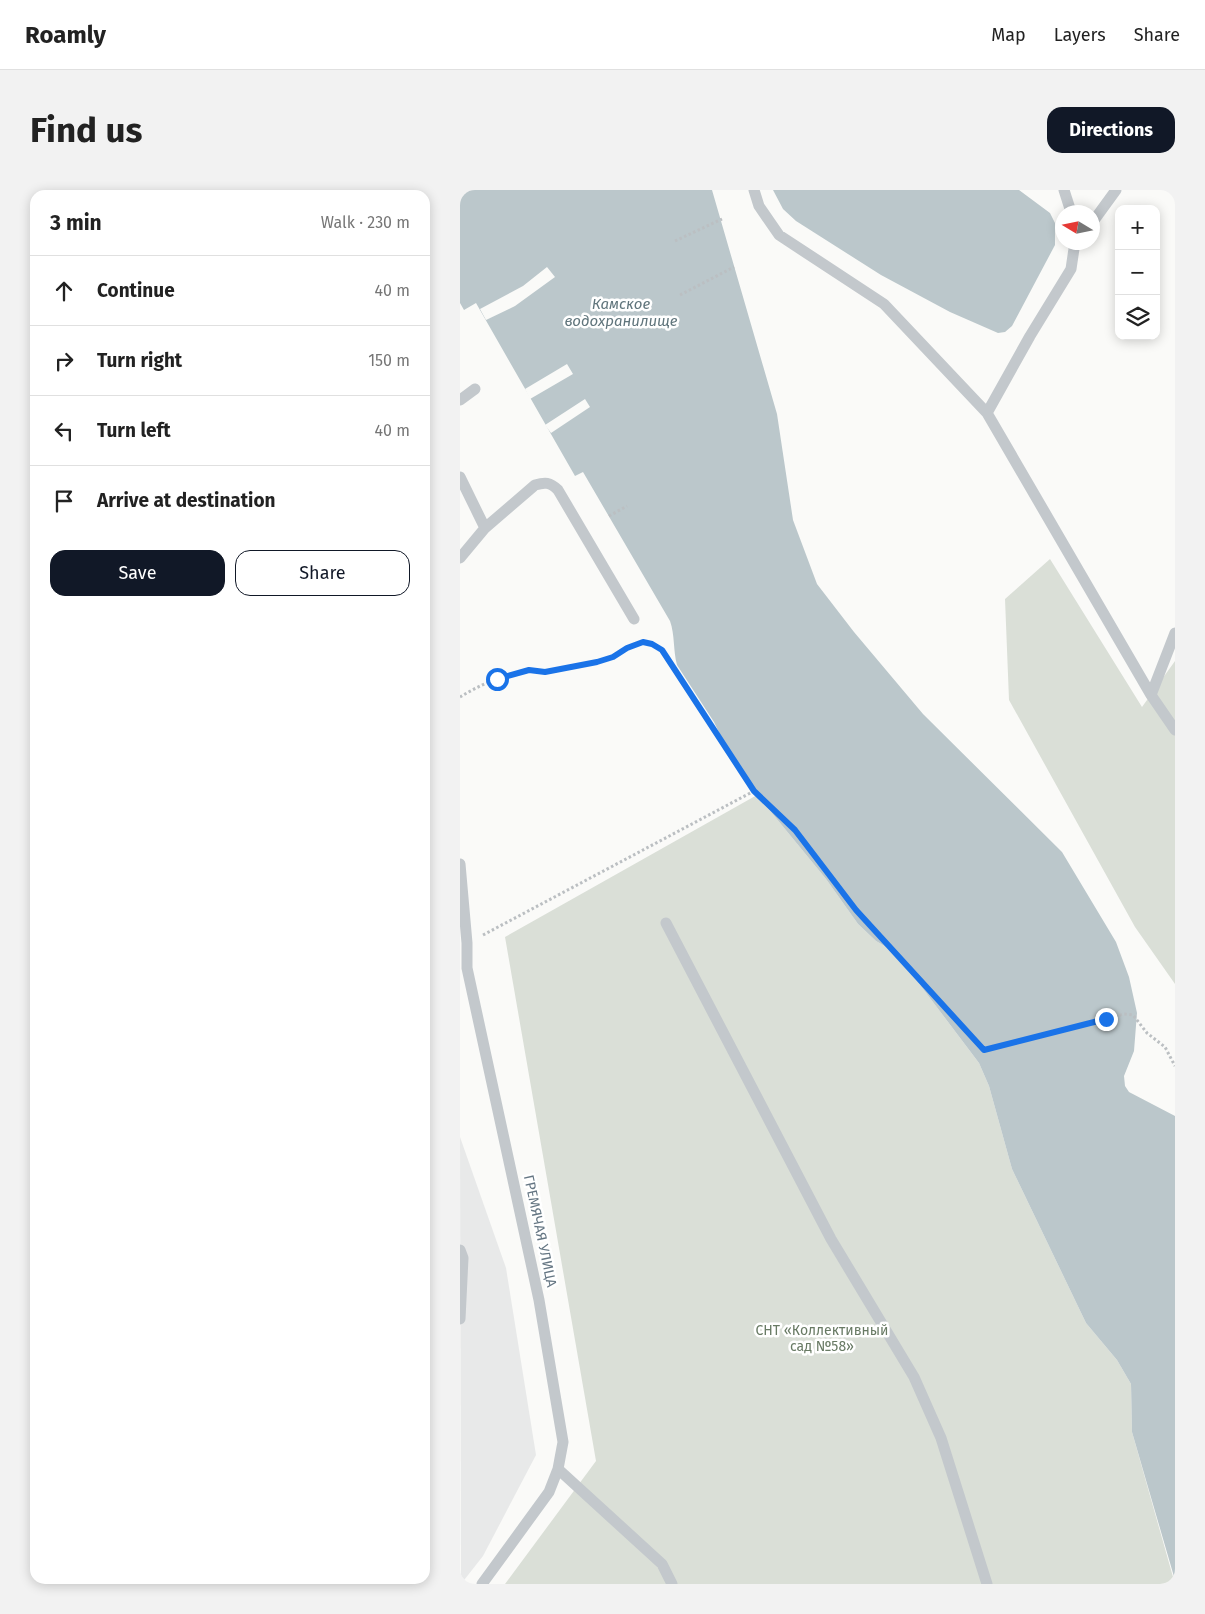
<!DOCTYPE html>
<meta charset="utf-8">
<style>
:root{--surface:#fff;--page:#f2f2f2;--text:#222;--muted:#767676;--line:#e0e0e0;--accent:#111827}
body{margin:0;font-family:"Fira Sans",sans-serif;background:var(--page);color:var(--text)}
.controls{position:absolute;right:15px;top:15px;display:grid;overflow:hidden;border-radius:10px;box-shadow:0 2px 12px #0003}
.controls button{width:45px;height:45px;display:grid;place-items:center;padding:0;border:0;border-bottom:1px solid var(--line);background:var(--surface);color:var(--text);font:25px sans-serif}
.compass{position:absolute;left:595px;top:15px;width:45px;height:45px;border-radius:50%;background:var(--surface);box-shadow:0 2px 12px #0003;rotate:280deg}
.stop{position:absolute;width:15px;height:15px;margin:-11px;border:4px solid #1a73e8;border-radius:50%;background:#fff}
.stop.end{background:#1a73e8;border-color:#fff;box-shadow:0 1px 5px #0008}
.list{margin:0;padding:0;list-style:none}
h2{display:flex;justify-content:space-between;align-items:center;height:65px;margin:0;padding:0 20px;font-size:21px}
h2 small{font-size:16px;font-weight:400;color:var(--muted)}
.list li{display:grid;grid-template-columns:32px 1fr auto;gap:15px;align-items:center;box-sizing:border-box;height:70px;padding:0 20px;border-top:1px solid var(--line)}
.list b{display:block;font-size:19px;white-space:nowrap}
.list em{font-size:16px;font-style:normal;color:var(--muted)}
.actions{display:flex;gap:10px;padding:15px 20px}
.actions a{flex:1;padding:11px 0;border:1px solid var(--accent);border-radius:15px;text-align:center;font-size:18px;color:var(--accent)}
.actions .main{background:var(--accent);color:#fff}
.icon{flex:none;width:28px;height:28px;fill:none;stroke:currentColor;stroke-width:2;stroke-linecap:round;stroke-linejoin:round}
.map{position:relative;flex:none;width:715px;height:1394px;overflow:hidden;border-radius:15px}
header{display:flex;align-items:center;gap:30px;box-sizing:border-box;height:70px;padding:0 25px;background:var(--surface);border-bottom:1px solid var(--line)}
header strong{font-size:24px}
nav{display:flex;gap:28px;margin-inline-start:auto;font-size:18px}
.intro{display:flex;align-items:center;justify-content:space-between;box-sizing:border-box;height:120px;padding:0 30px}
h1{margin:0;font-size:35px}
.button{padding:12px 22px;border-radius:15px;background:var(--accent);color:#fff;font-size:18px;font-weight:700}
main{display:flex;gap:30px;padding:0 30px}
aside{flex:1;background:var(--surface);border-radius:15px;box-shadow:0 2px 12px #0003}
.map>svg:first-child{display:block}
.built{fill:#e8e9e9}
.green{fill:#dadfd7}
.water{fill:#bbc7cb}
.pier{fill:#fafaf8}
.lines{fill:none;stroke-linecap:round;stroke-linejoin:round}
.path{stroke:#bbbfc2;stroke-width:3;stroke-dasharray:2.5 2.5;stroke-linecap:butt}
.service{stroke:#c3c8cc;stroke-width:11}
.route{stroke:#1a73e8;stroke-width:6}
.labels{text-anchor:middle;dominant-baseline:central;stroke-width:5;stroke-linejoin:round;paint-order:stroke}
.street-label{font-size:14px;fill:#657683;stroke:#fff}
.park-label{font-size:14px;fill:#687a64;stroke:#fff}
.water-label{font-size:15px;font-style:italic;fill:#60757c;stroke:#fff}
</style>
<header>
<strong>Roamly</strong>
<nav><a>Map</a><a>Layers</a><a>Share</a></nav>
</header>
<div class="intro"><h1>Find us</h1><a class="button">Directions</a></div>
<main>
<aside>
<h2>3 min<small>Walk · 230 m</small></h2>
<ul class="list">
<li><svg class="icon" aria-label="ahead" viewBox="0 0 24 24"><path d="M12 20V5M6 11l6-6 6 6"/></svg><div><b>Continue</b></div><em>40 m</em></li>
<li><svg class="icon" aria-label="right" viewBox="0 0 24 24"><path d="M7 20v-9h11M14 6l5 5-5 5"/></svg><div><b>Turn right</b></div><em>150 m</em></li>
<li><svg class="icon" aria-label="left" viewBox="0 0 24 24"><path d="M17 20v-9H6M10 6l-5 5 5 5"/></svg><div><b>Turn left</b></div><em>40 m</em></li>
<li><svg class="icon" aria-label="arrive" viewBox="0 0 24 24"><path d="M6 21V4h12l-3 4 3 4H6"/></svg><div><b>Arrive at destination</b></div></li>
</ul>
<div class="actions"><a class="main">Save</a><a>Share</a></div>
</aside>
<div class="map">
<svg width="715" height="1394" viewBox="0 0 715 1394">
<rect width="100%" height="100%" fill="#fafaf8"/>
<!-- built -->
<path class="built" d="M0 947 46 1078 76 1265 23 1366 1 1394Z"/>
<!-- green -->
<path class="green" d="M590 369 682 517 715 471V794L675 737 549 510 545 409Z
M297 605 366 689 398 734 416 751 428 758 448 779 519 873 529 896 552 979 626 1133 657 1170 671 1194 672 1242 715 1394H45L136 1271 45 747Z"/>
<!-- water -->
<path class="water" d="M0 0H252L317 224 333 330 357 394 394 442 463 524 602 662 656 752 669 787 677 823 674 861 664 886 665 896 669 902 715 926V1390L672 1242 671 1194 657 1170 626 1133 552 979 529 896 519 873 448 779 428 758 416 751 398 734 366 689 297 605 271 567 254 532 217 475C213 460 215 445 210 431L123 282 115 286 16 113 4 120 0 113Z
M313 0H559L590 23 595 33V55L552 136 545 142 538 143 490 122 421 85 336 31 323 19Z"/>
<!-- pier -->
<path class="pier" d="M87 77 95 87 55 116 26 130 20 119 63 96Z
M107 174 113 184 70 209 65 199Z
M125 209 130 217 91 243 85 235Z"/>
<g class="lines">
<!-- path -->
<path class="path" d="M215 51 262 29
M220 105 274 77
M149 326 167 316
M0 507C20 495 43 484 67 481 74 480 80 483 86 482 107 480 130 474 150 468 162 465 171 452 184 453 191 453 196 457 201 460L294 601 335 640 396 720 524 861 664 824 673 825 687 843 705 857 715 876
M23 745 294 601"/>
<!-- service -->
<path class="service" d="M294 0 299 16 319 45 424 114 527 223 691 505 715 540
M604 0 611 22
M632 33 656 0
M0 210 15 199
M527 223 570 146 611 79 615 52
M0 287 25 338
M0 368 25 338 75 295C85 292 90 292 98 300L174 429
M691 505 715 443
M0 674 7 753V778L79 1110 103 1252 98 1279 89 1302 22 1394
M206 733 371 1049 454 1187 481 1248 527 1394
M0 1060 3 1068 0 1129
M98 1279 202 1374 212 1394"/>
</g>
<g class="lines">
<!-- route -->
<path class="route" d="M37 489 69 480 85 482 137 472 153 467 167 458 183 452 192 454 202 460 294 601 335 640 396 720 524 860 646 829"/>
</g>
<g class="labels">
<!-- street labels -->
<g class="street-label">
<text transform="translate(80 1041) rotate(78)">ГРЕМЯЧАЯ УЛИЦА</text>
</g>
<!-- park labels -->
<g class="park-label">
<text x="362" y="1140">СНТ «Коллективный<tspan x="362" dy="16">сад №58»</tspan></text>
</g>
<!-- water labels -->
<g class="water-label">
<text x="161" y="114">Камское<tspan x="161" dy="17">водохранилище</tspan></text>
</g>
</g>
</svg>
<div class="controls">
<button>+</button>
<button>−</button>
<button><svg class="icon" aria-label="layers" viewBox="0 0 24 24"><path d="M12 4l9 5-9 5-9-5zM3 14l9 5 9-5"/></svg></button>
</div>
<svg class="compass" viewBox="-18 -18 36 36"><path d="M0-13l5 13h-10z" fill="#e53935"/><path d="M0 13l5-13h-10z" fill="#767676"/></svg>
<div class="stop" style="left:37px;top:489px"></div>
<div class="stop end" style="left:646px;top:829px"></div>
</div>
</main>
